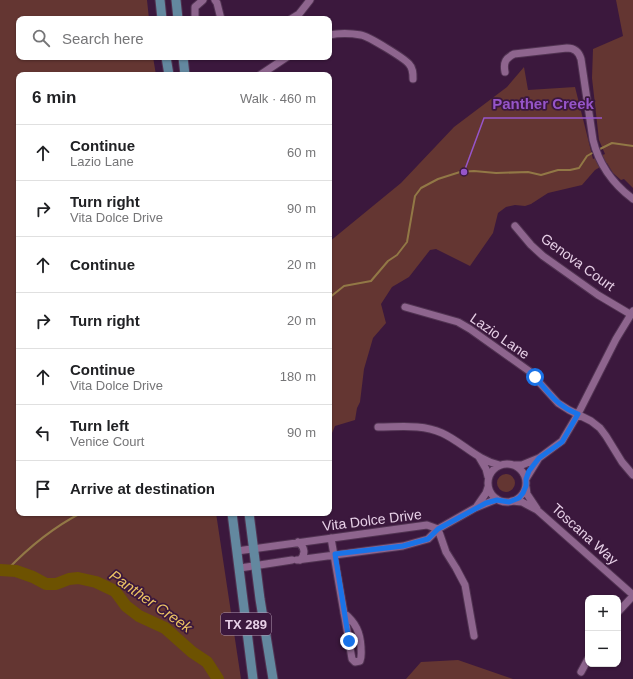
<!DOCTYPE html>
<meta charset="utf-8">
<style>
:root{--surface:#fff;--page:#f6f6f6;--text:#202124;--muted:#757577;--line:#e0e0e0}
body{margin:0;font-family:Arial,sans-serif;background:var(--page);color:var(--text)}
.controls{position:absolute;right:12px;bottom:12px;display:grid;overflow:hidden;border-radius:8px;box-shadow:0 1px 3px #0004}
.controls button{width:36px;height:36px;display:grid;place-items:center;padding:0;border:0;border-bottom:1px solid var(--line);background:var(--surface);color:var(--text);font:20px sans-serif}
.stop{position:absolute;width:12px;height:12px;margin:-9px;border:3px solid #1a73e8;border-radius:50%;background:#fff}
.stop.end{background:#1a73e8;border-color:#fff;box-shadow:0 1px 4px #0008}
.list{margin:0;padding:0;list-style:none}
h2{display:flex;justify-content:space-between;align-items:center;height:52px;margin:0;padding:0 16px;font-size:17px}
h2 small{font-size:13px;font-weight:400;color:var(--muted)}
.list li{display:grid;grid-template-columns:26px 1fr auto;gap:12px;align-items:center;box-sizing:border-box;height:56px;padding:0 16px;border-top:1px solid var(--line)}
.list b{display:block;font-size:15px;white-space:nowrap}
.list p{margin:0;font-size:13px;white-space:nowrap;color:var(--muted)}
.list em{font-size:13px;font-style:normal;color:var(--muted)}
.icon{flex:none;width:22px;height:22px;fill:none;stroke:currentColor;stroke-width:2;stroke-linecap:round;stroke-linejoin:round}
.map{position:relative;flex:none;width:633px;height:679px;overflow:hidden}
.search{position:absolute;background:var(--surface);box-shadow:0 1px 3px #0004;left:16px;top:16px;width:316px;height:44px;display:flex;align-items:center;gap:10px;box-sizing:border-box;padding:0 14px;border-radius:8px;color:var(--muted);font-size:15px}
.panel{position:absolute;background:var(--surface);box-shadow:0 1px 3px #0004;left:16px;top:72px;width:316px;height:444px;border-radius:8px}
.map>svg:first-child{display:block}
.green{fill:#643632}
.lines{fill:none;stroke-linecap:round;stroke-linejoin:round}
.stream{stroke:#927846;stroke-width:2}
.river{stroke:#6d5201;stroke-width:12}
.minor-casing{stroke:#513352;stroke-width:9}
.major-casing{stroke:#513352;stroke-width:11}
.minor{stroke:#8e658e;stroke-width:7}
.major{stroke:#63889f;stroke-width:9}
.route{stroke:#1a73e8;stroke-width:5}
.labels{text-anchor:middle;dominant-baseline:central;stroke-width:3.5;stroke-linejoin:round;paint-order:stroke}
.shield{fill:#3b183d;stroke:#b399b4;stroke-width:1}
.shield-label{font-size:13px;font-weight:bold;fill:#e7d0e7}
.street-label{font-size:14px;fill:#e7d0e7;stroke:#3b183d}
.water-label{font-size:15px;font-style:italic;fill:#ebc263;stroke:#3b183d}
.leader{fill:none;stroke:#9655c9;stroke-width:1.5}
.callout-dot{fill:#9655c9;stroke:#3b183d;stroke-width:1.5}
.callout-label{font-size:15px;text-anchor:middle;font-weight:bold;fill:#9655c9;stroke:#3b183d;stroke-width:3.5;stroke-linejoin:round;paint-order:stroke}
</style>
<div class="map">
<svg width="633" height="679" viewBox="0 0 633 679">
<rect width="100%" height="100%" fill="#3b183d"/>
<!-- green -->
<path class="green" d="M0 0H147L149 19H19V57H153L156 75H19V513H216L241 679H0Z
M616 0H633V188L624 179 621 180 613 173 607 163 595 170 582 185 548 193 531 204 525 206 515 205 506 207 498 213 493 233 470 266 436 249 430 250 409 277 392 287 381 304 386 323 373 338 364 369 360 402 357 408 355 420 335 426 329 440V242L401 183 454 127 507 87 524 67 528 90 575 87 593 159 605 154 599 140 592 78 593 49 623 36Z
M497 483a9 9 0 1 1 18 0a9 9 0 1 1-18 0Z
M458 660 513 679H406L421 662Z"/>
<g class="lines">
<!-- stream -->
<path class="stream" d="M598 150 612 143 633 146
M329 298 344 286 371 281 388 261 397 255 407 242 415 196 421 188 438 179 460 172 474 171 496 173 528 172 541 175 558 170H570L579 168 587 156 594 152
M7 570C29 547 52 528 81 513"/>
<!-- river -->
<path class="river" d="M0 570 16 571 33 577 46 584H56L69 579 78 578 96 582 115 591 126 606 139 616 165 628 192 652 207 662 218 679"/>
<defs>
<path id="minor" d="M215 0 217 3 221 19
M195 19V7L203 0
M291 19 299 14 310 0
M329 35C339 33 350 33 361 35 368 36 404 58 409 64 413 68 413 73 413 79
M505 72C503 62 506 58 514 54L567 48C574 48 579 52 581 59L593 140C599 165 613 184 633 199
M260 75 287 57
M515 226 531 245 543 256 598 295 630 314
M405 307 458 322 470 329 529 371 558 403 569 410 591 421 600 428 606 436 622 462 633 475
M378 427C400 427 422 424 442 433 462 442 477 460 499 465
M479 457 486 469 488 477
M488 483a19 19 0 1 1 38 0a19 19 0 1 1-38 0Z
M515 465H522L539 458 562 441 578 414 616 339 633 311
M526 479 539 458
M526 487 527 494 537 509
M512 501 522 502 537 510 633 595
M477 506 486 493 488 487
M438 529 446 552 456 568 465 585 474 636
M331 538 344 613 345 618 352 659 355 662 360 661C362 656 361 652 361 647 360 632 356 623 344 613
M298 542C305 547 306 554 300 560
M237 551 427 525 438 529
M297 560 403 546 428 539 438 529 475 508 497 499
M240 568 292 560
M618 612 633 596
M581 672 588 659"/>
<path id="major" d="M160 0 162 19
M176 0 178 19
M166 57 169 75
M183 57 185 75
M232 513 253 679
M249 513 260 599 273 679"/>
</defs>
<!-- minor casing -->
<use href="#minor" class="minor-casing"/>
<!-- major casing -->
<use href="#major" class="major-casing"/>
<!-- minor -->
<use href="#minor" class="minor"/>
<!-- major -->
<use href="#major" class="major"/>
</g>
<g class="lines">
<!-- route -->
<path class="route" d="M349 641 335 554 403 546 428 539 438 529 486 503 497 500 509 502 519 498 523 493 526 486V479L529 471 539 458 562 442 578 414C557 406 549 393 535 377"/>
</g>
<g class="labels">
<!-- shield labels -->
<rect class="shield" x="221" y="613" width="50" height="22" rx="3"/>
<g class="shield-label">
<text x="246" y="624">TX 289</text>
</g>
<!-- street labels -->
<g class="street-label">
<text transform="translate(578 262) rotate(36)">Genova Court</text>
<text transform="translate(500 336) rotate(35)">Lazio Lane</text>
<text transform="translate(372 520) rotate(-7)">Vita Dolce Drive</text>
<text transform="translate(585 534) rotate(42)">Toscana Way</text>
</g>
<!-- water labels -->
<g class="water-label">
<text transform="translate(151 601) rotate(35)">Panther Creek</text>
</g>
</g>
<!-- callouts -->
<path class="leader" d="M464 172L484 118H602"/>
<circle class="callout-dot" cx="464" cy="172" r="4"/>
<g class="callout-label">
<text x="543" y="109">Panther Creek</text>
</g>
</svg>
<div class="controls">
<button>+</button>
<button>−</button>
</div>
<div class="stop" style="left:535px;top:377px"></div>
<div class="stop end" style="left:349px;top:641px"></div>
<div class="search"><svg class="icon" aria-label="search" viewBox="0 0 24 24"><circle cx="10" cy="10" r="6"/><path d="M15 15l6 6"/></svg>Search here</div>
<section class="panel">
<h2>6 min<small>Walk · 460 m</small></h2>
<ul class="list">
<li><svg class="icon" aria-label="ahead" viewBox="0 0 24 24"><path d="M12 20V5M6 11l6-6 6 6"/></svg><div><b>Continue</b><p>Lazio Lane</p></div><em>60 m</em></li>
<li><svg class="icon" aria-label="right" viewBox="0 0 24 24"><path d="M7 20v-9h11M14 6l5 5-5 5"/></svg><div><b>Turn right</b><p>Vita Dolce Drive</p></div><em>90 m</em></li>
<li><svg class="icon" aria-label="ahead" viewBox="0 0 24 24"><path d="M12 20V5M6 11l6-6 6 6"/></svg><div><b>Continue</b></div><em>20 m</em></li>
<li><svg class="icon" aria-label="right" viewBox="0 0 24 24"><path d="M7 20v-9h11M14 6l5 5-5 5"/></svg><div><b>Turn right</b></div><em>20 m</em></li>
<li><svg class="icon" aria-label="ahead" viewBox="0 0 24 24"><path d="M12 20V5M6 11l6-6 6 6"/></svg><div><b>Continue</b><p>Vita Dolce Drive</p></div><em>180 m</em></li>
<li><svg class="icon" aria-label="left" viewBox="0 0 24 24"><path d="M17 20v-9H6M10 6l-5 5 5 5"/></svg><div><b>Turn left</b><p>Venice Court</p></div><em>90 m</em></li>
<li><svg class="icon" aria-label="arrive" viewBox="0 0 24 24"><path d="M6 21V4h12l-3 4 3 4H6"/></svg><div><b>Arrive at destination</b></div></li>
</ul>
</section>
</div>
